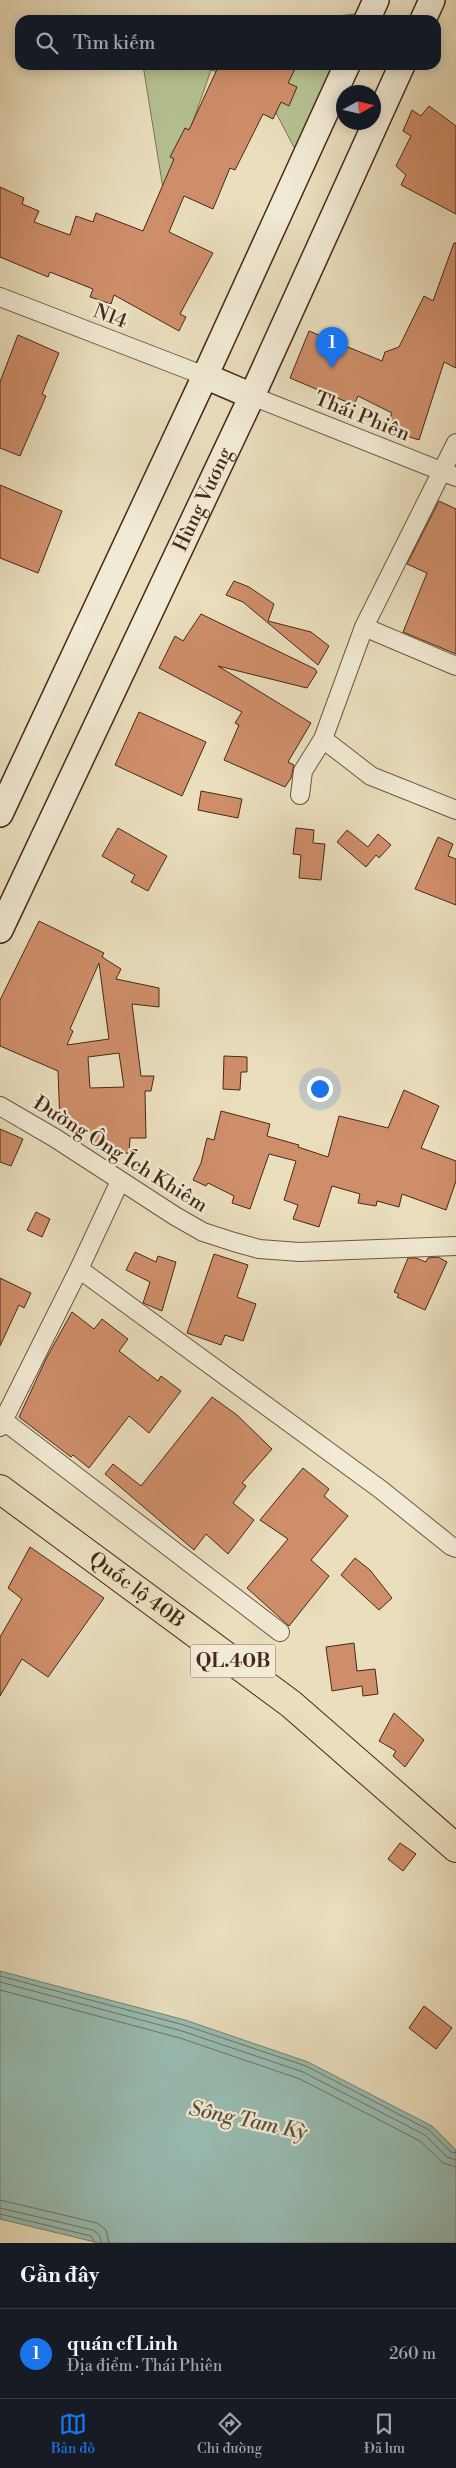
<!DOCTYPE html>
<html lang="vi">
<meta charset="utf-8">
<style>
:root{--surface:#171b24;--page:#242831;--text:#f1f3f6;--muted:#9ea1a6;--line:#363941;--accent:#1a73e8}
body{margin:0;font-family:"Libre Bodoni",serif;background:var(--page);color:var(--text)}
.compass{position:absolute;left:336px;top:85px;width:45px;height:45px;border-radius:50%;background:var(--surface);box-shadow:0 2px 12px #0003;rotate:82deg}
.you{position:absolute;left:319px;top:1088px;width:18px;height:18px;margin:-12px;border:4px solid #fff;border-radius:50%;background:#1a73e8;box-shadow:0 0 0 8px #1a73e833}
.badge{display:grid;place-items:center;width:32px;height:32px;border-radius:50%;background:var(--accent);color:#fff;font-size:16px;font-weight:700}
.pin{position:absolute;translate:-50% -41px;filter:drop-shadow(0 1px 2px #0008)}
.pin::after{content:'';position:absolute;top:26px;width:18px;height:15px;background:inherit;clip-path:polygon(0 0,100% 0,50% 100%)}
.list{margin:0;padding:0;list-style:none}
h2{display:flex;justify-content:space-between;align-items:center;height:65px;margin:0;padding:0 20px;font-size:21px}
h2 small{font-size:16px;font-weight:400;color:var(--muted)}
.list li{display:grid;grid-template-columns:32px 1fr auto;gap:15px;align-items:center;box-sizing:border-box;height:90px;padding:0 20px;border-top:1px solid var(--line)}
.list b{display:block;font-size:19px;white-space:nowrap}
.list p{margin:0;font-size:16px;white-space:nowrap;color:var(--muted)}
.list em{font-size:16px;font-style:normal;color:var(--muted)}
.icon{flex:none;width:28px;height:28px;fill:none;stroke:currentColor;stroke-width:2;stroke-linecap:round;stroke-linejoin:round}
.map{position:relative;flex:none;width:456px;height:2243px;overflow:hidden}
.search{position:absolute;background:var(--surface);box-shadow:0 2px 12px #0003;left:15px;right:15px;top:15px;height:55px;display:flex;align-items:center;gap:12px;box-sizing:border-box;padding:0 18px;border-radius:15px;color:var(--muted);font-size:19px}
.sheet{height:155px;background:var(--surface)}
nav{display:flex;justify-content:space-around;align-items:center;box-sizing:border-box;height:70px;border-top:1px solid var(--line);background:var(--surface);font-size:14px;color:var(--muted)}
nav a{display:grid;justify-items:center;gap:2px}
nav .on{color:var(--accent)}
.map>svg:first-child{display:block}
.green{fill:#b5c192;stroke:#7e7556}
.water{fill:#98bcb2;stroke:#778175}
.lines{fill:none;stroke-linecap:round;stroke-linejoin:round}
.shore{stroke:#6f7266;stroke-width:1}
.building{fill:#ce8e69;stroke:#462919;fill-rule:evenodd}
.minor-casing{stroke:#6f5642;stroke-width:20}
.secondary-casing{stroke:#462919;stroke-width:28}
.trunk-casing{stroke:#462919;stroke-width:30}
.minor{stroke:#f1ead4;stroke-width:18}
.secondary{stroke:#f1ead4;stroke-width:25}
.trunk{stroke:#eadebd;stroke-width:28}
.labels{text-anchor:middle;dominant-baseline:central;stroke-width:5;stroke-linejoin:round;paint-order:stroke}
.shield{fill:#f1ead4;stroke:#796351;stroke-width:1}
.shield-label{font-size:19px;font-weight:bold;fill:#462919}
.street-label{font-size:20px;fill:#462919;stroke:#f1ead4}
.water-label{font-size:21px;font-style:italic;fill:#5a4e3f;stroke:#f1ead4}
</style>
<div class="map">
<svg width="456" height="2243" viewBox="0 0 456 2243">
<rect width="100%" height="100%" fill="#eadebd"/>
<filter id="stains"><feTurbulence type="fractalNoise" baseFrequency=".004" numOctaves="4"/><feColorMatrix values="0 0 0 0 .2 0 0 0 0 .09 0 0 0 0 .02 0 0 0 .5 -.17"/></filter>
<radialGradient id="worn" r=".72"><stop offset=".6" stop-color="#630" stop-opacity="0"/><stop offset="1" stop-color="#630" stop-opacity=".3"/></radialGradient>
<!-- green -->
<path class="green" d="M362 13 359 20H305Z
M143 65H338L297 153 262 86 211 70 165 201Z"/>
<!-- water -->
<path class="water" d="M0 1971 185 2020 308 2062 432 2126 456 2150V2243H99L0 2219Z"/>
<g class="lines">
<!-- shore -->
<path class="shore" d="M0 1976 184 2025 306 2066 429 2130 451 2152 456 2153
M0 1982 182 2031 303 2072 425 2135 447 2157 456 2160
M0 1990 180 2038 300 2079 420 2141 443 2163 456 2167
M0 2200 97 2223 106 2230 109 2243
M0 2208 93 2230 99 2235 102 2243
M0 2214 91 2236 95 2243"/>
</g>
<!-- building -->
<path class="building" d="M219 65H297L288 83 297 87 289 106 281 102 273 119 263 114 235 170 230 168 213 209 184 196 169 232 213 253 180 314 186 317 179 331 114 295 111 304 90 297 93 289 50 272 48 277 0 257V187L24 198 22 204 39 211 34 222 70 235 76 216 93 222 96 213 143 231 174 159 170 157 185 128 189 130Z
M429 106 456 126V214L401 185 406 175 396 166 411 136 403 131 412 110 421 116Z
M454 243H456V368L444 362 419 440 385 429 392 413 358 396 354 405 290 378 309 331 382 361 385 352 399 347 424 296 433 301Z
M18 335 59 353 42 394 46 396 20 456 0 448V382Z
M0 485 62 511 38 573 0 558Z
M439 501 456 509V654L403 632 427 573 407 564Z
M234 581 249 587 274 604 268 621 311 632 329 646 318 665 243 602 226 595Z
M201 614 315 669 317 672 307 688 218 666 311 723 288 762 294 765 291 778 285 787 224 760 239 725 235 723 242 712 159 668 175 636 183 641Z
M139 712 206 742 182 796 115 765Z
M201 791 242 799 238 818 198 810Z
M118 828 167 856 148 891 131 882 135 875 102 856Z
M296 828 314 830 313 843 325 844 321 880 299 878 301 855 293 854Z
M347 830 368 847 378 834 391 845 379 858 376 855 366 867 337 842Z
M438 837 453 844 448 856 456 859V905L415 889Z
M39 921 104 953 102 957 121 969 116 979 159 988V1007L132 1004 141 1076H154L151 1091H145L146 1138H130L129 1153 107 1154 90 1144 91 1133 60 1123 58 1071 0 1046V1000ZM99 963 109 1039 67 1045 73 1031 70 1029ZM119 1053 124 1087 90 1088 88 1057Z
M224 1056 247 1057V1072H241L240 1090 223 1089Z
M404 1090 439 1106 421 1148 456 1161V1181L446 1210 402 1194 399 1207 377 1201 376 1206 358 1203 360 1194 332 1186 319 1227 293 1219 298 1205 284 1200 296 1161 269 1154 250 1209 232 1203 234 1196 208 1183 206 1186 193 1180 201 1163 207 1138 214 1140 221 1111 270 1124 267 1136 299 1145 298 1147 328 1157 339 1116 388 1128Z
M0 1129 23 1139 11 1166 0 1162Z
M36 1212 50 1219 42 1237 27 1230Z
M135 1252 156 1262 158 1256 176 1262 162 1311 143 1303 150 1282 126 1270Z
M214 1254 248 1265 237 1297 256 1304 243 1341 225 1335 221 1345 187 1333Z
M438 1257 447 1262 425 1310 397 1297 399 1294 394 1292 408 1258H416L426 1262 428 1258Z
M0 1278 31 1293 24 1308 19 1305 0 1346Z
M72 1312 94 1329 102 1319 128 1339 119 1351 158 1381 161 1376 181 1391 149 1433 129 1416 89 1468 73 1455 71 1457 19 1417 47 1357Z
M212 1397 237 1415 272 1449 242 1483 246 1486 233 1503 254 1520 228 1554 206 1534 194 1550 105 1474 113 1464 141 1486Z
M303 1468 329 1489 324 1496 348 1516 311 1560 329 1576 289 1626 247 1588 288 1539 260 1520Z
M30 1547 104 1598 48 1677 22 1659 0 1696V1637L22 1599 8 1588Z
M355 1558 370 1570 392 1598 379 1610 341 1575Z
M354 1643 357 1671 375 1669 378 1694 363 1696 362 1686 332 1691 326 1647Z
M394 1713 424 1740 405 1767 393 1756 396 1751 379 1741Z
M400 1843 416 1854 403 1871 388 1859Z
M424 2006 452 2028 436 2049 409 2028Z"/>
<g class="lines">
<defs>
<path id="minor" d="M0 297 205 376
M252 396 456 477
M456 443 364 627 323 739 371 776 456 810
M364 627 456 666
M300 795 303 771 323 739
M0 1106 55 1138 175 1216 203 1232 234 1242 259 1249 300 1252 456 1246
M79 1269 380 1489 451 1546 456 1548
M4 1421 280 1632
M0 1427 79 1269 120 1181"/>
<g id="secondary">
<path d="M367 20 376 0"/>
<path d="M423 20 432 0"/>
<path d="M205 376 252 396"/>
<path d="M0 814 205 376 347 65"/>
<path id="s1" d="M0 930 252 396 402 65"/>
</g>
<g id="trunk">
<path id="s2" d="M0 1489 291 1704 456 1848"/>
</g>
</defs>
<!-- minor casing -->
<use href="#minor" class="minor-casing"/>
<!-- secondary casing -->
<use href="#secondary" class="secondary-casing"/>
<!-- trunk casing -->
<use href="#trunk" class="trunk-casing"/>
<!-- minor -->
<use href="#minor" class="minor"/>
<!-- secondary -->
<use href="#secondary" class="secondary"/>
<!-- trunk -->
<use href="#trunk" class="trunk"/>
</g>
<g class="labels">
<!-- shield labels -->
<rect class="shield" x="190.5" y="1644.5" width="85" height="33" rx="4"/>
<g class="shield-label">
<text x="233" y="1661">QL.40B</text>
</g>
<!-- street labels -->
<g class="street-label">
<text transform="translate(110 317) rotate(21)">N14</text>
<text transform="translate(362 417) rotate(22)">Thái Phiên</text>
<text stroke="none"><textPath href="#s1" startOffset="476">Hùng Vương</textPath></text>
<text transform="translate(120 1155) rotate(32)">Đường Ông Ích Khiêm</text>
<text stroke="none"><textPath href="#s2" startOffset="170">Quốc lộ 40B</textPath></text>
</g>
<!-- water labels -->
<g class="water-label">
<text transform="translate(248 2121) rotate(12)">Sông Tam Kỳ</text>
</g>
</g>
<rect width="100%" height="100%" filter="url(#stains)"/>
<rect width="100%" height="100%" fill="url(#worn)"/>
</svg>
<svg class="compass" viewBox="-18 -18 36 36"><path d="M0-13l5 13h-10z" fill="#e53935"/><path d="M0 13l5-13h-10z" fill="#9ea1a6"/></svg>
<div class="you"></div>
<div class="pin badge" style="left:332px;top:368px">1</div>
<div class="search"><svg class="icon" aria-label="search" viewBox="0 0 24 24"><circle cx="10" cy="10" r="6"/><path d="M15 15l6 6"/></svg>Tìm kiếm</div>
</div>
<section class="sheet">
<h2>Gần đây<small></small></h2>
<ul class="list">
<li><span class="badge">1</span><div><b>quán cf Linh</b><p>Địa điểm · Thái Phiên</p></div><em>260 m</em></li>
</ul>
</section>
<nav>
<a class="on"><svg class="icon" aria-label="map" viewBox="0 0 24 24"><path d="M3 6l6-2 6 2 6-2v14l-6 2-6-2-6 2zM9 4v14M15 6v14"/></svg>Bản đồ</a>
<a><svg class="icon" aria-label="directions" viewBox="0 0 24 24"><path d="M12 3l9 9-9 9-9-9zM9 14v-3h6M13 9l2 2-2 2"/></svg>Chỉ đường</a>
<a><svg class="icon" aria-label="saved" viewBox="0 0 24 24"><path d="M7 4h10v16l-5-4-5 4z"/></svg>Đã lưu</a>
</nav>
